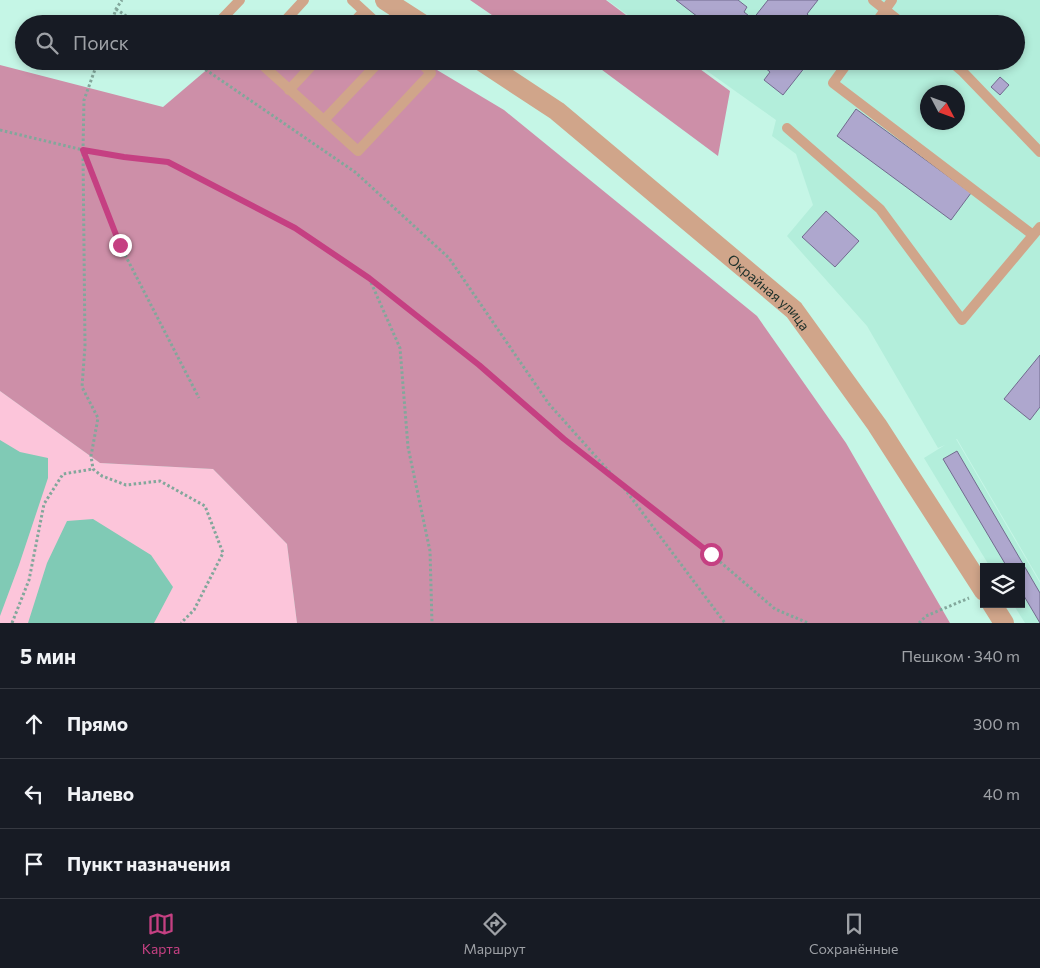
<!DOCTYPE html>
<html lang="ru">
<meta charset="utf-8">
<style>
:root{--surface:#171b24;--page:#20242c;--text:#f1f3f6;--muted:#9ea1a6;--line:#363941;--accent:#c54082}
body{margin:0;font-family:Commissioner,sans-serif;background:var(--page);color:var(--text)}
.controls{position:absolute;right:15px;bottom:15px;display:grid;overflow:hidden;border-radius:0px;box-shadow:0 2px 8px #0003}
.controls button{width:45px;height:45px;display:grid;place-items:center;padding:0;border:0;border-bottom:1px solid var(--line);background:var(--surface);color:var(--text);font:25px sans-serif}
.compass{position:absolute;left:920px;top:85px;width:45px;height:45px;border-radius:50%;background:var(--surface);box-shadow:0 2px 8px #0003;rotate:131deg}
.stop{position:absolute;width:15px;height:15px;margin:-11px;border:4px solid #c54082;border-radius:50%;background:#fff}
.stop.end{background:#c54082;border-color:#fff;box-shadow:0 1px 5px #0008}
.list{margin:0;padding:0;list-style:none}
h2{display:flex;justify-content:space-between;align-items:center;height:65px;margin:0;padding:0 20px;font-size:21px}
h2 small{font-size:16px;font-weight:400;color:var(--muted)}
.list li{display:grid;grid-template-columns:32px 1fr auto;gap:15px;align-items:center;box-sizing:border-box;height:70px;padding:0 20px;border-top:1px solid var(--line)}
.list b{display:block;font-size:19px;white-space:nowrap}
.list em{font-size:16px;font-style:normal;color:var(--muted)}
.icon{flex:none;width:28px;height:28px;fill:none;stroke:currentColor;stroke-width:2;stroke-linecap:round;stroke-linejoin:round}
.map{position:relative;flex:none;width:1040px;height:623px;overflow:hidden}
.search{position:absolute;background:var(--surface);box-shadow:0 2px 8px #0003;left:15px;right:15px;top:15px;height:55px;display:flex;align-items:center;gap:12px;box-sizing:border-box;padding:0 18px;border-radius:28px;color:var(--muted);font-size:19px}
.sheet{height:275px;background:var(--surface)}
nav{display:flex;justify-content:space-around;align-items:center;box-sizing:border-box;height:70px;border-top:1px solid var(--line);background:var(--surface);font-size:14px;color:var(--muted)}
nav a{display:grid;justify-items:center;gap:2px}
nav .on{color:var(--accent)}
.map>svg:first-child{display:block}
.built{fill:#b3eedb;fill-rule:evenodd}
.green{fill:#fcc5da}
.forest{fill:#cd8fa8}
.water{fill:#80cab5}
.building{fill:#aea7ce;stroke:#716a8e}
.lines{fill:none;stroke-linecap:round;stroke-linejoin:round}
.path{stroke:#82a79b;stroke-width:3;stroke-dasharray:2.5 2.5;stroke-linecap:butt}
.lane{stroke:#d0a58a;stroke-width:10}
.street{stroke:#d0a58a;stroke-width:20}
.route{stroke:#c54082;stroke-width:6}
.labels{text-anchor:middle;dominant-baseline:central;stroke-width:4.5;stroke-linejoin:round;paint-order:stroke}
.street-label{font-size:14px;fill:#1d302a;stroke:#c5f6e6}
</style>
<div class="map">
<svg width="1040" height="623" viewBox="0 0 1040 623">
<rect width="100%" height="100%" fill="#c5f6e6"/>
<!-- built -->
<path class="built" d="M607 0H1040V581L957 439H956L1040 583V623H1025L1013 604H1021V567H990L924 458 945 445 938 448 867 326 787 236 813 205 796 154 772 136 776 120 693 61H1016V24H640ZM928 92H958V122H928Z"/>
<!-- green -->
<path class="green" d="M0 391 100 463 213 469 287 544 297 623H0Z"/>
<!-- forest -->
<path class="forest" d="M470 0H606L638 24H505Z
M217 61H422L504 110 757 316 846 443 950 623H297L287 544 213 469 100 463 0 391V65L163 107Z
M590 61H689L730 91 718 156Z"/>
<!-- water -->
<path class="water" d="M0 440 20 452 48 458V478L19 565 0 616Z
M93 519 151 555 173 587 154 623H28L47 563 67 521Z"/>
<!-- building -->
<path class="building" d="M676 0H738L747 7 744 12 753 19 768 0H818L807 14 816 22 815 24H707Z
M757 61H808L809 62 783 95 764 80 770 72Z
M1000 77 1009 85 1000 95 991 87Z
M856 109 971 193 951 220 837 136Z
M826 211 859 241 835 267 802 237Z
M1040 355V407L1030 420 1004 399Z
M957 451 1040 593V623L1021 591V567H1007L943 459Z"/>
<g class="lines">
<!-- path -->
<path class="path" d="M116 9 138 24
M111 24 116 9 122 0
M98 61 84 100 83 150 85 346 82 387 98 418 91 456 93 469 102 476 126 485 160 481 205 506 223 553 194 610 181 623
M193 61 355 172 449 258 549 404 615 478
M0 130 83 150 124 157 168 162 295 228 369 278 479 365 564 439 711 554 775 609 808 623
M84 153 120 245 199 398
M369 278 400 348 408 447 430 551 432 623
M624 488 725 623
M12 623 29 580 44 504 63 474 93 469
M919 623 926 616 969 598"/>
<!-- lane -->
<path class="lane" d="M352 0 378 24
M873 0 903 24
M217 24 240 0
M282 24 304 0
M352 24 364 11
M875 24 892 0
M258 61 358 151 431 73 419 61
M849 61 833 83 1033 235
M950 61 963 72 1040 152
M289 90 316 61
M324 120 380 61
M787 128 880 209 962 320 1040 227"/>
<!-- street -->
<g class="street">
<path d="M385 0 422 24"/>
<path id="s1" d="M481 61 557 111 794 310 877 425 984 591"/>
<path d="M992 604 1004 623"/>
</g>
</g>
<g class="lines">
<!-- route -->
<path class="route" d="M120 245 83 150 124 157 168 162 295 228 369 278 479 365 564 439 711 554"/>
</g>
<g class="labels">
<!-- street labels -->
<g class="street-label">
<text stroke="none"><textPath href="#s1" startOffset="370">Окрайная улица</textPath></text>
</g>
</g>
</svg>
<div class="controls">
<button><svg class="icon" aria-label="layers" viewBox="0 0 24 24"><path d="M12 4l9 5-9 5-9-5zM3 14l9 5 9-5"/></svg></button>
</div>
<svg class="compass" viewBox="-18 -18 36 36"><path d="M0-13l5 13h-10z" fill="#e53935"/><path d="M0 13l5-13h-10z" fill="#9ea1a6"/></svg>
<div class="stop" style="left:711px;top:554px"></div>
<div class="stop end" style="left:120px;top:245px"></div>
<div class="search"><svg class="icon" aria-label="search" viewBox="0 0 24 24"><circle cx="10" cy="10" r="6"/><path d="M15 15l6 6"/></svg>Поиск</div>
</div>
<section class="sheet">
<h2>5 мин<small>Пешком · 340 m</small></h2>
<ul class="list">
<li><svg class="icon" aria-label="ahead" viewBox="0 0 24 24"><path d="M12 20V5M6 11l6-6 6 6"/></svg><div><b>Прямо</b></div><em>300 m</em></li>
<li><svg class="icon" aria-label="left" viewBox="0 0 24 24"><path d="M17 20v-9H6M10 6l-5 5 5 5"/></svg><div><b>Налево</b></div><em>40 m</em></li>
<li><svg class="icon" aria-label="arrive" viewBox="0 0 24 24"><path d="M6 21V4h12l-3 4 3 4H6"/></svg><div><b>Пункт назначения</b></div></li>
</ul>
</section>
<nav>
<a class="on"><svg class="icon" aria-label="map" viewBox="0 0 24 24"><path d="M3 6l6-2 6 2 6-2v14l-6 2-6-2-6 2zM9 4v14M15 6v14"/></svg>Карта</a>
<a><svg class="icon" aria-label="directions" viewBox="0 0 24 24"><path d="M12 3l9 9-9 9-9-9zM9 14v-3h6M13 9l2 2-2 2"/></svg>Маршрут</a>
<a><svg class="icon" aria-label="saved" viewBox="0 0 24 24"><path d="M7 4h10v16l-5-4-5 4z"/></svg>Сохранённые</a>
</nav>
